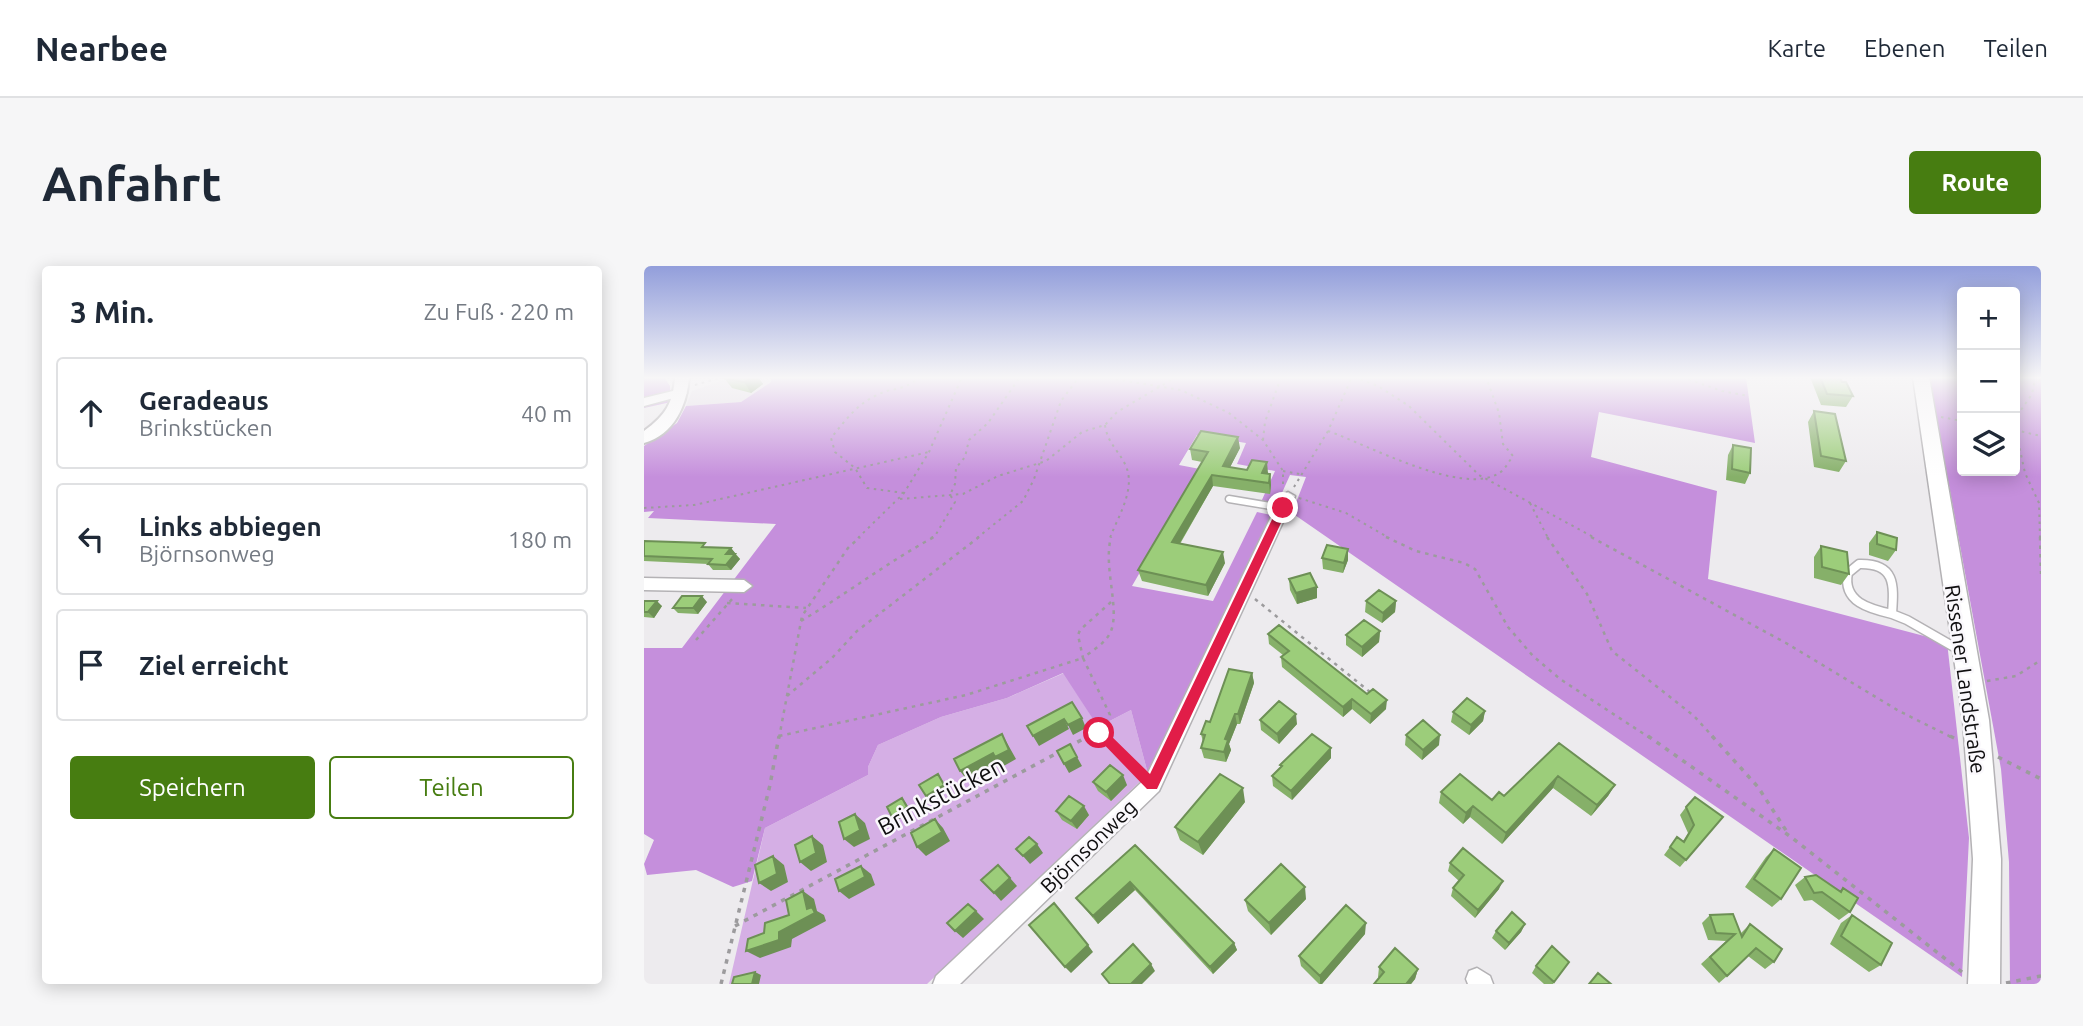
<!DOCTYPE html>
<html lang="de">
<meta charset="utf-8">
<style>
:root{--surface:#fff;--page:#f6f6f7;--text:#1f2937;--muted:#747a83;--line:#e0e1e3;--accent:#477d11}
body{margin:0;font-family:Ubuntu,sans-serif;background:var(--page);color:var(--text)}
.controls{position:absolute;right:21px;top:21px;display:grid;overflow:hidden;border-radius:7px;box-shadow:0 4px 18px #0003}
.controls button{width:63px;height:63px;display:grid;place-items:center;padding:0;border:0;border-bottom:2px solid var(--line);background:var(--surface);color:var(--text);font:35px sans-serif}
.stop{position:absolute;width:21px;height:21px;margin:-16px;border:5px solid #e11d48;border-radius:50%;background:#fff}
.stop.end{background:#e11d48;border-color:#fff;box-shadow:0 2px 7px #0008}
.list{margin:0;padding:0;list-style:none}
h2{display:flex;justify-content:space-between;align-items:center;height:91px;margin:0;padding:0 28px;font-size:30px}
h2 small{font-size:23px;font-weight:400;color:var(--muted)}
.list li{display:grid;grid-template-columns:46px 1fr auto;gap:21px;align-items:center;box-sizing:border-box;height:112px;margin:0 14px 14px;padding:0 14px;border:2px solid var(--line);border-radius:7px}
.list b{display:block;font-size:26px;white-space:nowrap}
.list p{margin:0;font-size:23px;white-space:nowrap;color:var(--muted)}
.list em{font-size:23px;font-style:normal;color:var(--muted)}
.actions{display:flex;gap:14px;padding:21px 28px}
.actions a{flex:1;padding:16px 0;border:2px solid var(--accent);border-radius:7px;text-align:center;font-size:24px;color:var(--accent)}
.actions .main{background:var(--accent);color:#fff}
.icon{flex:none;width:38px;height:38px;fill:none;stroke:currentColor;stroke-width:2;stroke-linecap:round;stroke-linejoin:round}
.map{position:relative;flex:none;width:1397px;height:718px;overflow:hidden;border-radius:7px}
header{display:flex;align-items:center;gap:42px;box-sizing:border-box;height:98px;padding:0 35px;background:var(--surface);border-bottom:2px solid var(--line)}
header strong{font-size:33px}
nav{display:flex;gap:38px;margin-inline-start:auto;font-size:24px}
.intro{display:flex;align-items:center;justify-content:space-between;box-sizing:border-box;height:168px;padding:0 42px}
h1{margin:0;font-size:49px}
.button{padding:18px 32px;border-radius:7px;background:var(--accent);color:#fff;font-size:24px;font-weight:700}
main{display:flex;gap:42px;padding:0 42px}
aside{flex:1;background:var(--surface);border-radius:7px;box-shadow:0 4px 18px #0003}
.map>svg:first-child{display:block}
.built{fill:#e3dce6}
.green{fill:#d5afe5}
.forest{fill:#c58fdc}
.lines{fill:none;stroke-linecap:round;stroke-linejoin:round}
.service-far1-casing{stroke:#b4b2b5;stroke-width:9}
.service-casing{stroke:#b4b2b5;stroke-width:11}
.minor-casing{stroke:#b4b2b5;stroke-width:3}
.tertiary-casing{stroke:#b4b2b5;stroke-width:4}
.secondary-casing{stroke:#b4b2b5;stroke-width:3}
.path-far2{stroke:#9c9b9d;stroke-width:2;stroke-dasharray:2.5 4.5;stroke-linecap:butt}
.path-far1{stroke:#9c9b9d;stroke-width:2.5;stroke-dasharray:3.5 5;stroke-linecap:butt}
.path{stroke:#9c9b9d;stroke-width:3.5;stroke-dasharray:4.5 6;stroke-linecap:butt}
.service-far1{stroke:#fff;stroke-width:6}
.service{stroke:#fff;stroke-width:8}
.minor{fill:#fff;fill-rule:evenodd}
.tertiary{fill:#fff;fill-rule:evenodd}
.secondary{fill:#fff;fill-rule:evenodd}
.wall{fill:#86b069}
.shaded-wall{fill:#6d9055}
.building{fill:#9ccd7a;stroke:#6d9055;stroke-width:2}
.route{fill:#e11d48}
.labels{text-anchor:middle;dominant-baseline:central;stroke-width:5;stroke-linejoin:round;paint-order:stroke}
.street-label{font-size:21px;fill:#0f0e0f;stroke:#faf8fc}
.near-street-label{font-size:24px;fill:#0f0e0f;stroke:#faf8fc}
</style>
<header>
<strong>Nearbee</strong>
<nav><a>Karte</a><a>Ebenen</a><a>Teilen</a></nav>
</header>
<div class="intro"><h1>Anfahrt</h1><a class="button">Route</a></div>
<main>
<aside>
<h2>3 Min.<small>Zu Fuß · 220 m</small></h2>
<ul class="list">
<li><svg class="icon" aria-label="ahead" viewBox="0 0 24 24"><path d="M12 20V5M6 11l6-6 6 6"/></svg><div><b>Geradeaus</b><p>Brinkstücken</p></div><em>40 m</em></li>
<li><svg class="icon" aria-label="left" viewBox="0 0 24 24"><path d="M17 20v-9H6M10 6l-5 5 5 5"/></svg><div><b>Links abbiegen</b><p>Björnsonweg</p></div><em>180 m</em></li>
<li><svg class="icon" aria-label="arrive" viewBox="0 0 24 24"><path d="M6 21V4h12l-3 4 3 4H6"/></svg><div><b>Ziel erreicht</b></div></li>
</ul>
<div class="actions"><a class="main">Speichern</a><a>Teilen</a></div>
</aside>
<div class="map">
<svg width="1397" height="718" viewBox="0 0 1397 718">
<rect width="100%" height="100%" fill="#edebee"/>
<!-- built -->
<path class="built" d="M88 111H126L127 116 97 136 42 140 48 125Z"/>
<!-- green -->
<path class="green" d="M420 407 454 461 487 444 504 508 283 718H85L121 562 224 509V501L234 479 297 451 363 432Z"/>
<!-- forest -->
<path class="forest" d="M0 111H20L26 120 27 136 0 142Z
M127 111H1102L1111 177 955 146 947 191 1073 225 1064 313 1303 376 1325 572 1318 711 648 247 662 211 646 209 633 238 617 236 631 205 593 198 602 177 553 169 535 199 556 203 488 320 569 335 613 246 627 249 504 508 487 444 454 461 419 407 363 432 297 451 234 479 224 501V509L121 562 108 615 89 621 52 604 3 609 0 598 10 574 0 568V382H38L132 258 4 252 10 245 0 246V180L33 157 42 140 97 136 127 116Z
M1285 111H1318V205H1371V111H1397V718H1366L1365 596 1357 503Z"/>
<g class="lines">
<defs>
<path id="service-far1" d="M585 233 639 242"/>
<path id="service" d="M1215 298C1252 297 1250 319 1248 348 1226 343 1198 336 1204 307Z
M1248 348 1263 354 1317 385"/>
<path id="minor" d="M37 123 43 127 41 129 0 140V132Z
M644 226 651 230 515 525 316 718H289L292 710 501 513 637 230Z
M0 312 100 314 108 320 100 326 0 324Z
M833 702 846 710 849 718H824L822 713 825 705Z"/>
<path id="tertiary" d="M31 111H45C43 139 30 169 0 177V165C22 149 29 137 31 111Z"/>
<path id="secondary" d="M1269 111H1285L1345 454 1357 593 1356 718H1324L1329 593 1319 454Z"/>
</defs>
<!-- service-far1 casing -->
<use href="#service-far1" class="service-far1-casing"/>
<!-- service casing -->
<use href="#service" class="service-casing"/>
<!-- minor casing -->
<use href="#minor" class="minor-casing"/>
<!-- tertiary casing -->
<use href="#tertiary" class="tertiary-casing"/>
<!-- secondary casing -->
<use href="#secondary" class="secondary-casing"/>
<!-- path-far2 -->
<path class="path-far2" d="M458 111 537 124 585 147 619 174 639 205V222
M710 111 734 120 765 140 835 209 951 272
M1038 111 1078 125 1105 130
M51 119 78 111
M1297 151 1318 155
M461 159C463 176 474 184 481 198 493 222 474 250 466 272
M1371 164 1397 170
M684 165C722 178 819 231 855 207 861 204 865 195 869 190L859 178 855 147 842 111
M619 174 621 156 637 111
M639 205 656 208
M650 221 684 165 708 111
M260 227 223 222 211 202 191 186 187 172C200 156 212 139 231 130 249 120 256 127 276 111
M655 232 702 247 745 272
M256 233 319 228 354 210 402 195 438 166 461 159 473 146 532 111
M886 237 904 272
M0 242 50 239 285 186
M214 272 260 227 285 186 318 111
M287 272 291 270 311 236 306 229 311 218 312 202 321 191 325 174 344 157 376 111
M333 272 379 235 390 213 417 135 435 111
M1396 272 1395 237 1381 207 1373 170 1375 147 1388 128 1390 118 1397 113"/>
<!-- path-far1 -->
<path class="path-far1" d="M742 271 772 285 820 297 831 303 864 361 889 390 916 413 1006 472
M903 271 943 328 968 385 1050 450 1070 472
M947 271 1142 377 1255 445 1309 472
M1396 271 1397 308
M611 333 726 426
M467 336 436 364 434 369 439 392C449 384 462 377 467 365 476 342 459 301 467 271
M83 337 162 342
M157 355C202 328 244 296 290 271
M52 374 89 332
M1343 415 1372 410 1397 394
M143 430 188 392 213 365 335 271
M135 470 322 429 439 392 466 449 456 467
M135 472 158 350 204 282 216 271
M441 472 455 467 460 472"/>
<!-- path -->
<path class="path" d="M458 470 496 507
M1004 470 1147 571 1318 706
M1068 470 1114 521 1145 569
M1306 470 1312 473
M424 481 445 470
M1354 491 1397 513
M91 660 415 486
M1362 717 1397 710
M77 718 126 519 135 470"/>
<!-- service-far1 -->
<use href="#service-far1" class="service-far1"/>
<!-- service -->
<use href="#service" class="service"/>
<!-- minor -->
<use href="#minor" class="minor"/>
<!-- tertiary -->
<use href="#tertiary" class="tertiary"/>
<!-- secondary -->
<use href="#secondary" class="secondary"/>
</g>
<!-- wall -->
<path class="wall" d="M82 111H114L119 118 107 127 88 122 80 112Z
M1166 111H1196L1198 116 1209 130 1202 141 1177 139Z
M1170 145 1202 195 1195 206 1170 201 1164 156Z
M1089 179 1106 207 1101 218 1082 214 1084 189Z
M596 182 586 201 626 208 627 219 626 228 569 220 536 278 581 297 564 330 498 315 494 304 558 196 548 194 546 183Z
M1233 266 1252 284 1244 295 1225 289V277Z
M0 275 65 281 87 282 96 293 87 304H69L64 298 0 295Z
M1177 280 1205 308 1197 319 1170 312V291Z
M704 283V294L699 307 679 303 678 292Z
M645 313 673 332 653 338 646 324Z
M0 335 18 340 10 352 0 351Z
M722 335H752L751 346 738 357 721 346Z
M63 336 54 348 34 347 29 342Z
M736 365 735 376 718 391 702 379V369Z
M624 368 742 443 726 458 708 443 699 451 638 401 637 391 639 389 625 378Z
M608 407 610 417 596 458H593L585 478 587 484 582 496 560 492 557 482 559 476 557 468 566 456Z
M841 445 839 455 825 469 807 456 809 446Z
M616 454 653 458 635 478 617 464Z
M762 469 795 479 778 494 761 479Z
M915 477 971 519 964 530 947 550 909 522 858 578 826 551 819 558 795 537 797 526 848 534 860 530Z
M687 482V492L648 534 629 520 628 510 636 502V499Z
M449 516 483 519 467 535 454 525Z
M601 536 559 589 536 574 531 561Z
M1042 541 1079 551 1036 601 1020 589 1033 571 1039 575 1044 567 1036 549Z
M412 545 445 549 433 563 418 554Z
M491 579 590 677 593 684 569 708 491 624 454 658 432 632Z
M1130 583 1137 633 1128 641 1101 621 1122 591Z
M806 597 855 623 831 652 807 630 809 622 815 615 804 605Z
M1161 611 1195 625 1199 622 1206 646 1195 654 1168 634 1160 635 1151 619Z
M662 633 627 669 604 645 601 634Z
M1066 649 1096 668 1106 658 1130 696 1121 703 1104 690 1083 710 1075 717 1057 698 1082 675 1064 674 1058 657Z
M1208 649 1237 699 1225 706 1186 678 1197 657Z
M881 658 877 666 861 684 848 672 852 665Z
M721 668 678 718H675L657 700 655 690Z
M925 696 909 718H900L888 707 892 700Z
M735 701 774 703 771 713 767 718H730L735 712 734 711Z"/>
<!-- shaded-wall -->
<path class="shaded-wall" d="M107 111H114L119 118 107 127 100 116Z
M594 171 596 182 581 211 579 200Z
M623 196 624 207 619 218 618 207Z
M626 208 627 219 626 228 625 217Z
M568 209 569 220 530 287 528 276Z
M87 282 91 287 87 293 82 288Z
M704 283V294L699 307 700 297Z
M579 286 581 297 564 330 562 319Z
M91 288 96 293 87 304 82 299Z
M673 321V332L653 338 652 327Z
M58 330 63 336 54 348 49 342Z
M13 335 18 340 10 352 4 346Z
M752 335 751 346 738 357 739 347Z
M736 365 735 376 718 391V381Z
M608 407 610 417 596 458 594 448Z
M708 433V443L699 451V441Z
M743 434 742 443 726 458 727 448Z
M841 445 839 455 825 469 827 459Z
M591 448 593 458 585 478 587 484 582 496 580 486 581 473Z
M652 448 653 458 635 478 633 468Z
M438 452 442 462 429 469 424 459Z
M420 453 425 463 395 480 389 470Z
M358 468 372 493 358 501 355 497 323 514 316 505Z
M796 469 795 479 778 494 779 484Z
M687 482V492L648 534 647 525Z
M433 491 438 500 425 507 420 498Z
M294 508 304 524 286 535 282 530Z
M479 509 483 519 467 535 462 526Z
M914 510 909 522 858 578 862 567Z
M971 519 964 530 947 550 953 539Z
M599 522 601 536 559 589 554 576Z
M258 532 262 537 267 546 252 555 248 551Z
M440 540 445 549 433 563 427 555Z
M829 540 826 551 819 558 822 547Z
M211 548 221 557 226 573 210 581 200 573Z
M291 553 299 562 306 575 282 590 273 581Z
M168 570 179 579 183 596 167 605 156 596Z
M393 578 399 587 386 598 379 590Z
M129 590 140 599 144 616 127 625 115 617Z
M217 600 227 608 231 619 205 633 195 625Z
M366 612 373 620 357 635 350 627Z
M859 615 855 623 831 652 834 644Z
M486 616 491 624 454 658 449 650Z
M661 621 662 633 627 669 625 657Z
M159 625 170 633 173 645 180 649 182 655 148 673 147 681 116 692 102 685 135 666 163 643Z
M332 645 340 653 319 672 311 665Z
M722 657 721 668 678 718H676V710Z
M881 658 877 666 861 684 865 677Z
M590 677 593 684 569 708 566 701Z
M444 679 449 686 427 707 421 701Z
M507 698 511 705 498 718H487Z
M774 703 771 713 767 718H762Z
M111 706 117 709 115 718H108Z"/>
<!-- building -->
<path class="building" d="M82 111H107L100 116 80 112Z
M1176 111H1196L1198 116H1202L1209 130 1183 128Z
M1170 145 1191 148 1202 195 1177 190Z
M557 165 594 171 579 200 603 204 608 194 623 196 618 207 626 208 625 217 568 209 528 276 579 286 562 319 494 304 564 186 546 183Z
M1089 179 1107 182 1106 207 1088 203Z
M1233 266 1253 272 1252 284 1233 278Z
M0 275 61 277 58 281 87 282 82 288H91L82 299 64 298 68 293 0 290Z
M683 279 704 283 700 297 678 292Z
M1177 280 1203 286 1205 308 1178 301Z
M666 307 673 321 652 327 645 313Z
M735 324 752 335 739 347 722 335Z
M38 330H58L49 342H29Z
M0 335H13L4 346H0Z
M720 354 736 365 718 381 702 369Z
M635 359 723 428 729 423 743 434 727 448 708 433 699 441 637 391 645 385 624 368Z
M585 403 608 407 594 448H591L581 473 584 474 580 486 557 482 561 469 557 468 562 455 566 456Z
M823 432 841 445 827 459 809 446Z
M635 435 652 448 633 468 616 454Z
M428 436 438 452 424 459 420 453 389 470 383 460Z
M779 454 796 469 779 484 762 469Z
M358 468 365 484 351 491 349 487 316 505 310 493Z
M668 468 687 482 647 525 628 510 638 500 636 499Z
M915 477 971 519 953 539 914 510 862 567 829 540 822 547 797 526 816 508 848 534 855 526 860 530Z
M426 478 433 491 420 498 413 485Z
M466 499 479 509 462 526 449 516Z
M294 508 300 519 282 530 275 519Z
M576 508 599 522 554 576 531 561Z
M425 530 440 540 427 555 412 545Z
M1051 531 1079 551 1042 594 1026 581 1033 571 1040 576 1050 559 1042 541Z
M258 532 263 541 248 551 243 541Z
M211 548 216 564 200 573 195 556Z
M291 553 298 566 273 581 267 567Z
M168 570 172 587 156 596 151 579Z
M385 571 393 578 379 590 372 583Z
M491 579 590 677 566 701 486 616 449 650 432 632Z
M819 582 859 615 834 644 809 622 820 609 806 597Z
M1130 583 1157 602 1137 633 1110 613Z
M129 590 133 608 115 617 111 599Z
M637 598 661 621 625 657 601 634Z
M354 599 366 612 350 627 337 614Z
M217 600 221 611 195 625 191 613Z
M1172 609 1197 626 1199 622 1214 632 1206 646 1178 626 1170 627 1161 611Z
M159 625 163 643 168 641 171 647 135 666V674L102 685 104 673 120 667 121 657 145 649 142 634Z
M410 637 444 679 421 701 385 659Z
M324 638 332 645 311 665 303 657Z
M702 639 722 657 676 710 655 690Z
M868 646 881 658 865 677 852 665Z
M1089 648 1098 671 1106 658 1138 683 1130 696 1112 682 1083 710 1066 691 1091 668 1072 667 1066 649Z
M1208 649 1248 677 1237 699 1197 670Z
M489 678 507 698 487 718H466L458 708Z
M908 680 925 696 910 716 892 700Z
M751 682 774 703 762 718H730L740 706 735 701Z
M111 706 108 718H88L90 711Z
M954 707 967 718H945Z"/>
<!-- sky -->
<linearGradient id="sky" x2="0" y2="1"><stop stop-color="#929edb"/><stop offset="0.53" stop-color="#f7f6f7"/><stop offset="1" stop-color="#f7f6f7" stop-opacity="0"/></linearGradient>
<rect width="1397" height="211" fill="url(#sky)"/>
<!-- route -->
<path class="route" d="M635 239 644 242 513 523H503L449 467 455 462 460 463 506 508Z"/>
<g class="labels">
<!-- street labels -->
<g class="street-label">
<text transform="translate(1322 413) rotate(82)">Rissener Landstraße</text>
<text transform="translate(444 580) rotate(-44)">Björnsonweg</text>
</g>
<!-- near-street labels -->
<g class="near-street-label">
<text transform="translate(297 530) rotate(-28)">Brinkstücken</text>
</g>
</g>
</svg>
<div class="controls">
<button>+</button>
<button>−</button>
<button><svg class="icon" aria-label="layers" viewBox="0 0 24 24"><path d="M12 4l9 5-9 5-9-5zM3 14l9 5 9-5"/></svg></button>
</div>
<div class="stop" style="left:455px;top:467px"></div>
<div class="stop end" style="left:639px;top:242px"></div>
</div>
</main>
